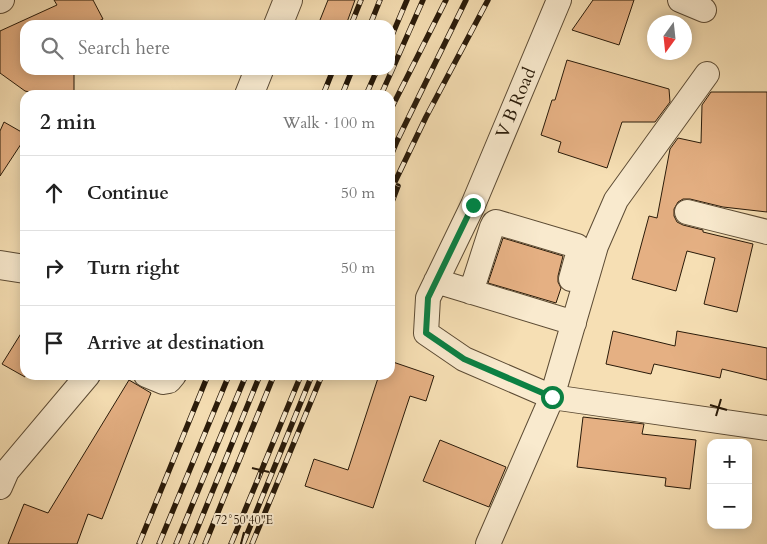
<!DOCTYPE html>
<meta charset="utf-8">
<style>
:root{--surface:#fff;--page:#f6f6f6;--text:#222;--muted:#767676;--line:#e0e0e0}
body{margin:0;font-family:Cardo,serif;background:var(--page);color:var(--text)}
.controls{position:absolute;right:15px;bottom:15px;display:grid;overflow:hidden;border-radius:10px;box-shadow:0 2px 12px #0003}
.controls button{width:45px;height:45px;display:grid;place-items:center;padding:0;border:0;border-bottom:1px solid var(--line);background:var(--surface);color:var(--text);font:25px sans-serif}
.compass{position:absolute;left:647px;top:15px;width:45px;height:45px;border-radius:50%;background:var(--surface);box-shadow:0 2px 12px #0003;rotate:195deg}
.stop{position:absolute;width:15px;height:15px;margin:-11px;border:4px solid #0b8043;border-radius:50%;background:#fff}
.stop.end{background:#0b8043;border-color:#fff;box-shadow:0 1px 5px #0008}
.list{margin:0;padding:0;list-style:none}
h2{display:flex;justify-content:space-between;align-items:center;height:65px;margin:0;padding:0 20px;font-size:21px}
h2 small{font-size:16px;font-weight:400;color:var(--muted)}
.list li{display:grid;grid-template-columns:32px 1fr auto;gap:15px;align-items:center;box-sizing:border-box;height:75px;padding:0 20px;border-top:1px solid var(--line)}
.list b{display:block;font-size:19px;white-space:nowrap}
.list em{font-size:16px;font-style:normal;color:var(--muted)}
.icon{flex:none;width:28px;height:28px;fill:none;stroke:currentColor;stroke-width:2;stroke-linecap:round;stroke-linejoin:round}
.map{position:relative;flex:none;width:767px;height:544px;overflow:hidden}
.search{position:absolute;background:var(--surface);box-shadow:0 2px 12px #0003;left:20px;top:20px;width:375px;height:55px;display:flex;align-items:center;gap:12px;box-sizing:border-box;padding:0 18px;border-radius:15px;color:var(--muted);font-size:19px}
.panel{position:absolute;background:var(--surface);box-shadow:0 2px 12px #0003;left:20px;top:90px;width:375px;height:290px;border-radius:15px}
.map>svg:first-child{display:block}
.building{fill:#e5b083;stroke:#291a09}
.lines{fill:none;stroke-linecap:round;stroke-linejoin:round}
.minor-casing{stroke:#5c4b34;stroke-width:26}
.tertiary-casing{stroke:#5c4b34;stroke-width:30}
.minor{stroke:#f9eace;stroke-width:24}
.tertiary{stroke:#f9eace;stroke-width:28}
.rail-casing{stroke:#291a09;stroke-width:5.5}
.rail{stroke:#f9eace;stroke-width:4;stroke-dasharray:11;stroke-linecap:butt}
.route{stroke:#0b8043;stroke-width:6}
.ticks{fill:none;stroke:#291a09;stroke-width:2}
.labels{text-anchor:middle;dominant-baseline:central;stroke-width:4;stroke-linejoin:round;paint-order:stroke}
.street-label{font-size:18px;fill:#291a09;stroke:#f9eace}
.ticks-label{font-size:12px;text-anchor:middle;fill:#291a09;stroke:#f9eace;stroke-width:4;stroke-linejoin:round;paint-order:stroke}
</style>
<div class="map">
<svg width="767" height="544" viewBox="0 0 767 544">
<rect width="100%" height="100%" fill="#f6dfb4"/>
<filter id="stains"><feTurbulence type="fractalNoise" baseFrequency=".004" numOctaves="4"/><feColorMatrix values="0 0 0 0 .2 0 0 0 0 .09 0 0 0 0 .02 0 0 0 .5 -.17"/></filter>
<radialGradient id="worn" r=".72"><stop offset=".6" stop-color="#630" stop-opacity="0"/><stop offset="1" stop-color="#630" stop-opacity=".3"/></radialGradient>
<!-- building -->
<path class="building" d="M54 0H93L103 19 91 25H25V70H74V92L64 95H41L25 91 0 73V31L57 5Z
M328 0H355L346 25H318Z
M593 0H634L619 45 572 30Z
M567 60 669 89 670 102 655 122H622L607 168 558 152 561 142 541 135 552 100H555Z
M711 92H767V212L723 207 690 199H683L678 202 674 209V216L677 222 683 225 703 230V232L753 244 737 312 704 304 715 258 687 251 676 291 632 279 649 216 657 218 670 149 678 138 701 143 702 105Z
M4 122 25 134V138L0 176V131Z
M503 238 563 256 558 276V282L561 288 556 303 488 283Z
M25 327V377L2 364Z
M613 331 675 346 677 331 767 348V380L722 369 720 378 654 364 651 374 606 364Z
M390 361 434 376 426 401 410 396 373 508 305 486 314 459 348 470 379 375H390Z
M129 380 151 393 102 519 88 514 77 544H8L24 504 48 513Z
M583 417 644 424 642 434 696 440 690 489 665 486 666 478 577 467Z
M440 440 506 467 489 507 423 481Z"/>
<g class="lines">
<defs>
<path id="minor" d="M559 0 473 205 428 298 426 333 464 359 552 397 767 428
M680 0 704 10
M0 1 2 0
M687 212 767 232
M436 281 574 323
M471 292 492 227 494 223 496 222 577 246 579 250 571 279
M146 375 163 382 169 381 174 375
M0 487 7 471 88 375
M488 544 552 397 596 246 616 200 707 74"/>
<path id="tertiary" d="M278 25 288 0
M249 95 259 70
M0 265 25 269"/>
</defs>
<!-- minor casing -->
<use href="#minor" class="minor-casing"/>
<!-- tertiary casing -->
<use href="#tertiary" class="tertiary-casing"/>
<!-- minor -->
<use href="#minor" class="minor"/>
<!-- tertiary -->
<use href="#tertiary" class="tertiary"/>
<defs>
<path id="rail" d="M351 25 361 0
M370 25 380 0
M390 40 407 0
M323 95 333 70
M342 95 352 70
M366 95 377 70
M381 95 423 0
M390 111 446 0
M390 158 397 141 466 0
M390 192 426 117 488 0
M390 207 398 186
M139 544 208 375
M159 544 229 375
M176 544 246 375
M191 544 260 375
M205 544 274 375
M231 544 301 375
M243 544 312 375
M252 544 322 375"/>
</defs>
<!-- rail casing -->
<use href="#rail" class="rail-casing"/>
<!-- rail -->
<use href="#rail" class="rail"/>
</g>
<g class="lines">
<!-- route -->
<path class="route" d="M473 205 428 298 426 333 464 359 552 397"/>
</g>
<!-- ticks -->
<path class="ticks" d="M710 405 727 410M716 416 721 399M252 468 269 472M259 479 263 462M241 544 244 532"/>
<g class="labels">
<!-- street labels -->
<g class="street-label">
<text transform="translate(516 103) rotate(-67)">V B Road</text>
</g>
</g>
<g class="ticks-label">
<text x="244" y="524">72°50'40"E</text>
</g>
<rect width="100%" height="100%" filter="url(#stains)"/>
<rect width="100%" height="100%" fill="url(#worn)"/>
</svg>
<div class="controls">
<button>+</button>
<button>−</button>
</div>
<svg class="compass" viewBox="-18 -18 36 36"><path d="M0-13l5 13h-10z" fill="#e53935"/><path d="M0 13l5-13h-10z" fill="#767676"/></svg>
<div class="stop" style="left:552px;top:397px"></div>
<div class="stop end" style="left:473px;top:205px"></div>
<div class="search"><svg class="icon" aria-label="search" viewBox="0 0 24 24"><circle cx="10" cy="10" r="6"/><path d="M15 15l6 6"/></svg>Search here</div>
<section class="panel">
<h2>2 min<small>Walk · 100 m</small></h2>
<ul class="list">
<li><svg class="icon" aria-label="ahead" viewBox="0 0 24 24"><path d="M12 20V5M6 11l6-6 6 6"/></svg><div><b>Continue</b></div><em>50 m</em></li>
<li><svg class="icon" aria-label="right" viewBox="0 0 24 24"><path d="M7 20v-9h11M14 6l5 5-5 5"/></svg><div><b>Turn right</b></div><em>50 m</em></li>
<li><svg class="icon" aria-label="arrive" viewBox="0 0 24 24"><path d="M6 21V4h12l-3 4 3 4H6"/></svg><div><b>Arrive at destination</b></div></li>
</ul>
</section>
</div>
